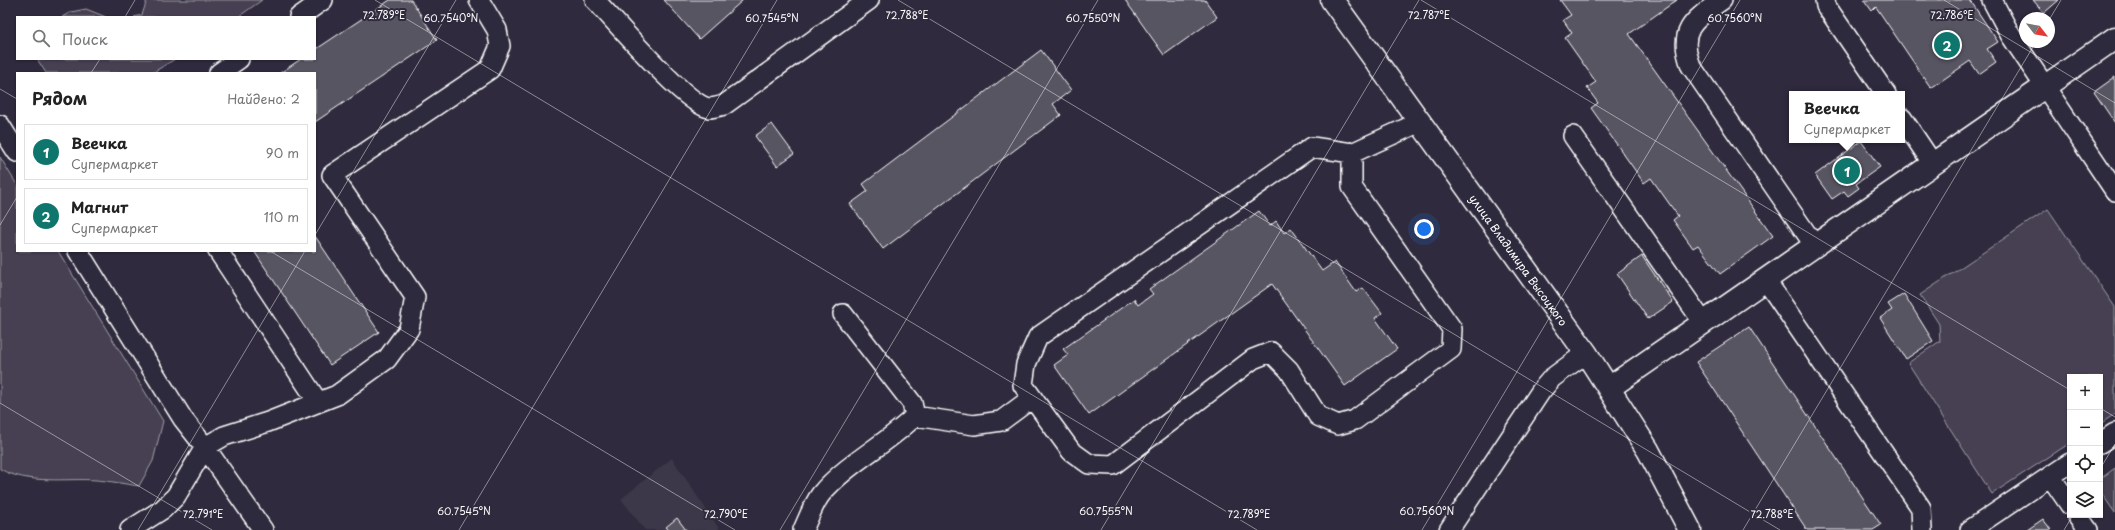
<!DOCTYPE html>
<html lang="ru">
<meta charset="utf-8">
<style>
:root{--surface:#fff;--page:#f6f6f6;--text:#222;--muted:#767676;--line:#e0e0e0;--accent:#0f766e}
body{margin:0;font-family:"Playpen Sans",sans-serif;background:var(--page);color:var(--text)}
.controls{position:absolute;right:12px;bottom:12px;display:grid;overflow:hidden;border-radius:0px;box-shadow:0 1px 3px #0004}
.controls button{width:36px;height:36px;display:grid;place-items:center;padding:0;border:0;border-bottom:1px solid var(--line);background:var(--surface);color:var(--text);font:20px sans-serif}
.compass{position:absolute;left:2019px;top:12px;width:36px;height:36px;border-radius:50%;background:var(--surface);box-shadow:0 1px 3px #0004;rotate:121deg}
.you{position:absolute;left:1424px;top:229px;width:14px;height:14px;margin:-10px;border:3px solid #fff;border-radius:50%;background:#1a73e8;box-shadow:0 0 0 6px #1a73e833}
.badge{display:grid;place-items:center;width:26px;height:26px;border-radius:50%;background:var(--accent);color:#fff;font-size:13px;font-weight:700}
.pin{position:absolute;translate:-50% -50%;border:2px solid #fff;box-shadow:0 1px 4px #0006}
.popup{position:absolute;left:1789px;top:91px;width:116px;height:52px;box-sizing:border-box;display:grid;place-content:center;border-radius:0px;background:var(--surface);filter:drop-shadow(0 1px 3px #0005);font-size:13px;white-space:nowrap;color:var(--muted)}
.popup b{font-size:15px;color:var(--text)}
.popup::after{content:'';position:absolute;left:50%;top:100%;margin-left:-8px;border:8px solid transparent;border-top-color:var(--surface)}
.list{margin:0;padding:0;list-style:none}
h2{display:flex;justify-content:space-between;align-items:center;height:52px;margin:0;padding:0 16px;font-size:17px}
h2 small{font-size:13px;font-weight:400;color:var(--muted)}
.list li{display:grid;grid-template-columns:26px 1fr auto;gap:12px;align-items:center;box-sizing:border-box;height:56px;margin:0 8px 8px;padding:0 8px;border:1px solid var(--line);border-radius:0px}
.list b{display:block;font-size:15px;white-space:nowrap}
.list p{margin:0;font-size:13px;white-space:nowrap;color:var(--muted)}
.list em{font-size:13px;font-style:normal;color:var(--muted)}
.icon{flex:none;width:22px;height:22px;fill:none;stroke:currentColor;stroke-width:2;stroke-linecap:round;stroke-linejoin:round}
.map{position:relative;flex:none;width:2115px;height:530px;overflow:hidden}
.search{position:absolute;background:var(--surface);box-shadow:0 1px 3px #0004;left:16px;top:16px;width:300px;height:44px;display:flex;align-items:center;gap:10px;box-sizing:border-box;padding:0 14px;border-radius:0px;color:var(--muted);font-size:15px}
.panel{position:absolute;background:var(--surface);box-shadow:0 1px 3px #0004;left:16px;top:72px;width:300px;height:180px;border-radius:0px}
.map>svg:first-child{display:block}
.built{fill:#3c3749}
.green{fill:#464152;stroke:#a2a0a8}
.building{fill:#595564;stroke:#fff}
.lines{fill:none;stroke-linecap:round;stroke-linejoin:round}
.lane-casing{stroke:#fff;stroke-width:22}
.street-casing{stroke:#fff;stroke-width:25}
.lane{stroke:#2f2a3d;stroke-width:19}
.street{stroke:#2f2a3d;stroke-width:22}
.ticks{fill:none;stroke:#fff;stroke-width:1;stroke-opacity:0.45}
.labels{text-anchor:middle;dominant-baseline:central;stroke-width:4;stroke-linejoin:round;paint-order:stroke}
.street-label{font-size:11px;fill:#fff;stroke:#2f2a3d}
.ticks-label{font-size:10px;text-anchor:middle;fill:#fff;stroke:#2f2a3d;stroke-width:4;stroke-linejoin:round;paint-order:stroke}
</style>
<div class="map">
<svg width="2115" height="530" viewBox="0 0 2115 530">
<rect width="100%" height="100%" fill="#2f2a3d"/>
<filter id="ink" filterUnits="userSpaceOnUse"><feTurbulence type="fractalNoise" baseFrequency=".025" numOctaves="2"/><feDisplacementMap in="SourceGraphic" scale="8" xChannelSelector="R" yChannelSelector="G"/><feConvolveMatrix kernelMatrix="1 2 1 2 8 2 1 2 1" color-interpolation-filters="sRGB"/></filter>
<g filter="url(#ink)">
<!-- built -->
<path class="built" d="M672 458 720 530H645L621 499Z"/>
<!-- green -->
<path class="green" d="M147 0H262L238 17H134L142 15Z
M86 9 106 17H62L71 12Z
M37 59H175L152 73H46Z
M0 157 17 185V251H58L163 421 153 461 139 486C125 484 110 481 96 480 65 478 29 485 0 469Z
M2048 209 2115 307V414L2100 424V377H2070V443L1992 494 1908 363 1940 341 1939 324 1920 295Z
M2115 468V513L2100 491V479Z"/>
<!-- building -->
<path class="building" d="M390 0H411L437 40 315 122V73H280L301 59H315V50Z
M664 0H743L699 39Z
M1125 0H1205L1217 17 1164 55Z
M1560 0H1677L1629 34 1773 236 1720 274 1698 245 1693 248 1673 220 1678 216 1651 178 1644 183 1591 108 1598 103 1587 88 1596 82 1565 38 1572 33 1563 20 1571 15Z
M1864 0H1970L1998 42 1987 49 1996 62 1979 74 1970 61 1931 88 1876 7 1872 11Z
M2033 0H2059L2044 13Z
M1041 50 1071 90 1053 104 1061 115 883 249 850 204 868 191 863 184Z
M2115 77V123L2094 92Z
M772 124 794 154 777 166 755 136Z
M1861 141 1880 167 1856 184 1859 188 1848 196 1844 191 1832 199 1815 175Z
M1259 211 1270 226 1276 221 1284 233 1291 228 1322 271 1335 262 1356 292 1363 288 1382 313 1375 318 1397 349 1345 386 1272 284 1089 415 1054 365 1068 355 1063 349 1134 299 1138 305 1153 294 1149 289Z
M315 236 379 332 330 365 254 251H315Z
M1642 256 1673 302 1648 319 1617 274Z
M1904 294 1933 341 1906 359 1880 318 1892 310 1888 304Z
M1749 327 1881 525 1873 530H1807L1696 362Z
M677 518 686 530H669L666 527Z
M2043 519 2051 530H2027Z"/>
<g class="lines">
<defs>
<path id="lane" d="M595 0C614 20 686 105 709 108 713 108 720 106 724 105L869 0
M1722 0C1694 20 1677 30 1691 66L1815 246
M1825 0 1826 6 1886 94
M1992 0 2011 36 2115 191
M299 17 323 0
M219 73 239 59
M1902 118 1933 164
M0 125 17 152
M1573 136 1703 322
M1352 153V187L1452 329 1451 349 1355 420 1338 425 1318 416 1289 370 1271 352 1253 359 1113 465 1089 464 1071 451 1023 385 1026 364 1038 337 1312 147 1352 153 1420 122
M78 251 183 419 205 447 176 496 163 509 130 530
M218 251 318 402
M1765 279 1921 508 1922 530
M915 416 974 425 1001 421 1032 398
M2100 443 2115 433
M2050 476 2070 505
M2077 515 2088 530
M263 530 205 447 224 436 268 422 337 395 387 359 409 329 415 297 332 175 490 69 500 46 497 30 479 0
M803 530C808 519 814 503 821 494 847 463 887 444 915 416L912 403 843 314
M1449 530 1541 391 1552 378 1586 353
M1970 530 2070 463"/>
<g id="street">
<path id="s1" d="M1332 0 1586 353 1648 450 1690 530"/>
<path d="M1609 388 2115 38"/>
</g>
</defs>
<!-- lane casing -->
<use href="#lane" class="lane-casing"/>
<!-- street casing -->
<use href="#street" class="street-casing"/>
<!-- lane -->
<use href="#lane" class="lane"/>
<!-- street -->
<use href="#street" class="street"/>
</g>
</g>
<!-- ticks -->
<path class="ticks" d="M375 0 1257 530M898 0 1780 530M1421 0 2070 390M1944 0 2115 103M125 17 135 0M2049 20 2061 0M91 73 100 59M0 89 17 99M0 225 17 197M315 235 456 0M270 251 735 530M0 403 212 530M2100 408 2115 417M2100 469 2115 444M138 530 305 251M459 530 777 0M780 530 1098 0M1101 530 1419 0M1422 530 1740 0M1743 530 2036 42M2064 530 2073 515"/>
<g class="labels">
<!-- street labels -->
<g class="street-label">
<text stroke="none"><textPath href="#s1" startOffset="320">улица Владимира Высоцкого</textPath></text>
</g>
</g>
<g class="ticks-label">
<text x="1952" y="19">72.786°E</text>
<text x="384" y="19">72.789°E</text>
<text x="907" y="19">72.788°E</text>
<text x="1429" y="19">72.787°E</text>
<text x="451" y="22">60.7540°N</text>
<text x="772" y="22">60.7545°N</text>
<text x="1093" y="22">60.7550°N</text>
<text x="1735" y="22">60.7560°N</text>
<text x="464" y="515">60.7545°N</text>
<text x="1106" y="515">60.7555°N</text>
<text x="1427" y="515">60.7560°N</text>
<text x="203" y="518">72.791°E</text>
<text x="726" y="518">72.790°E</text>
<text x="1249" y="518">72.789°E</text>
<text x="1772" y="518">72.788°E</text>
</g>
</svg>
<div class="controls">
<button>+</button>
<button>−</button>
<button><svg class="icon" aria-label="locate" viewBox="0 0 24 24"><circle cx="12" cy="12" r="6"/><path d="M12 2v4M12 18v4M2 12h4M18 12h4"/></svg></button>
<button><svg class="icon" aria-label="layers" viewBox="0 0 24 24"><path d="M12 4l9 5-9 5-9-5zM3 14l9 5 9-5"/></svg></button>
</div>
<svg class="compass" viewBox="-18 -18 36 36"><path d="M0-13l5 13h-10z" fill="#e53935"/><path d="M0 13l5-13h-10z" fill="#767676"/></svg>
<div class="you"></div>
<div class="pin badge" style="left:1847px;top:171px">1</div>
<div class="popup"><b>Веечка</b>Супермаркет</div>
<div class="pin badge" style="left:1947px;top:45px">2</div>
<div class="search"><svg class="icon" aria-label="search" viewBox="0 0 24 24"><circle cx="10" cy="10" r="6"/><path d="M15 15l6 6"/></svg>Поиск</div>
<section class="panel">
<h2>Рядом<small>Найдено: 2</small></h2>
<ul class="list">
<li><span class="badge">1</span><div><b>Веечка</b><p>Супермаркет</p></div><em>90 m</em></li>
<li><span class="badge">2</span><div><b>Магнит</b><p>Супермаркет</p></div><em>110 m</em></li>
</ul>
</section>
</div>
